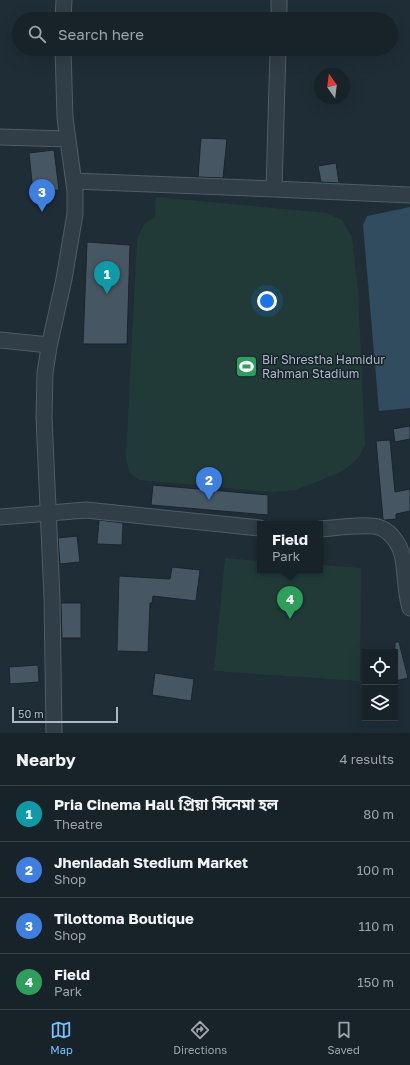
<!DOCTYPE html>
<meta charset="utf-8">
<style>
:root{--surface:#172229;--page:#202a31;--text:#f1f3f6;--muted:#9ea4a8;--line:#363f46;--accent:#7ac0fb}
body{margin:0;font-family:"Golos Text","Noto Sans Bengali",sans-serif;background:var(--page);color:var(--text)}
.controls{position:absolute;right:12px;bottom:12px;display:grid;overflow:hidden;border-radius:0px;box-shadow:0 4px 16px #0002}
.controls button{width:36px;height:36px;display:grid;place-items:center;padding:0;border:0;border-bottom:1px solid var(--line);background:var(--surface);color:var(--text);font:20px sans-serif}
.compass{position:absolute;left:314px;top:68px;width:36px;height:36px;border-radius:50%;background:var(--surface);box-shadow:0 4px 16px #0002;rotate:346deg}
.scale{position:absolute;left:12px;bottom:10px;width:106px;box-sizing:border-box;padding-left:4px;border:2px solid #acb9c4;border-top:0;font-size:11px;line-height:14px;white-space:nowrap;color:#acb9c4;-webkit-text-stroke:3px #18232b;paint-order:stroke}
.you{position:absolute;left:267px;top:301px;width:14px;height:14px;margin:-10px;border:3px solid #fff;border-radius:50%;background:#1a73e8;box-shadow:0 0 0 6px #1a73e833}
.badge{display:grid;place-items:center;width:26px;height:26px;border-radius:50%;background:var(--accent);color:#fff;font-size:13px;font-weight:700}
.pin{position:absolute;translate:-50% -33px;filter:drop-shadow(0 1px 2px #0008)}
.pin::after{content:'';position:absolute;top:21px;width:14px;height:12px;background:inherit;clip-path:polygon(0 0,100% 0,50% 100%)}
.popup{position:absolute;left:257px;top:521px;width:66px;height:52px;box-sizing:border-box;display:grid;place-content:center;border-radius:0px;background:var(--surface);filter:drop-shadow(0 1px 3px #0005);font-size:13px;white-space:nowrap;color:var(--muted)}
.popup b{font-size:15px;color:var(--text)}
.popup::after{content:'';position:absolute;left:50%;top:100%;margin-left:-8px;border:8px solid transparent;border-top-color:var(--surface)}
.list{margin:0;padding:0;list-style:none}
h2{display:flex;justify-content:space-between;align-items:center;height:52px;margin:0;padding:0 16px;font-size:17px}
h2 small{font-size:13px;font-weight:400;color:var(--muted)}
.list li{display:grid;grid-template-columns:26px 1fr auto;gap:12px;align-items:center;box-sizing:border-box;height:56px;padding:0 16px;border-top:1px solid var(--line)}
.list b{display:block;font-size:15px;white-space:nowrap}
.list p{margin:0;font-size:13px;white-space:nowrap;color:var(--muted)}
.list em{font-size:13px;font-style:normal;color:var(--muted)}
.icon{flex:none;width:22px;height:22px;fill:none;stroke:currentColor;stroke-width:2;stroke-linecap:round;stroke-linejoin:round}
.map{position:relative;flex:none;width:410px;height:733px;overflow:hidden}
.search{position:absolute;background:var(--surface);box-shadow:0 4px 16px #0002;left:12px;right:12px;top:12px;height:44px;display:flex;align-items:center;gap:10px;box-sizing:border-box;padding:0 14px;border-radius:22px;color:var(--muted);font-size:15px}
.sheet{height:276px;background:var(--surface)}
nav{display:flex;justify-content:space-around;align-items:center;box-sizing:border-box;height:56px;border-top:1px solid var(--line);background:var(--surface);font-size:11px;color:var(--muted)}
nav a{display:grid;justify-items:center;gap:2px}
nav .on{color:var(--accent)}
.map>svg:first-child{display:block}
.green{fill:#213a38}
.water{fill:#314b5f}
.building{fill:#465763;stroke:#1a252d}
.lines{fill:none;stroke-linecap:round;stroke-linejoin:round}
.minor-casing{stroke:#505c65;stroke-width:17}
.minor{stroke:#323e47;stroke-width:15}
.labels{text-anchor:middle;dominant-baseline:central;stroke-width:3;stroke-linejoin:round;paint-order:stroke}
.poi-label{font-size:12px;fill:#acb9c4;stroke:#18232b;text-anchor:start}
</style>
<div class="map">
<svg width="410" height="733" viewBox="0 0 410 733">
<rect width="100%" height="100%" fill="#1f2d37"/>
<!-- green -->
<path class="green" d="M156 197 327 213 342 220 352 237 358 290 365 445 358 458 343 471 296 490 271 492 139 480 129 472 126 458 137 239 144 224 155 217Z
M225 558 260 561V570H320V565L361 568 360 681 214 671Z"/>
<!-- water -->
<path class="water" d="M410 207V408L379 411 363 225 367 216Z"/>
<!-- building -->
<path class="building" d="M201 138 227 139 223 178 198 177Z
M54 150 59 190 33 192 29 153Z
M336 163 339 183 321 182 318 166Z
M87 242 130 245 127 344H83Z
M410 426V439L395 442 393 429Z
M390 440 395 492 410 489V511L396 514V519L384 520 383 519 376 441Z
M153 485 268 495V515L151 505Z
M99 520 123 523 122 545 97 544Z
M77 536 80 562 60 564 58 538Z
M172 567 200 570 196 601 153 596 152 603H150L148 652 117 651 119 576 170 579Z
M61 603H81V638H62Z
M395 642H399L408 678 395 681Z
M38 665 39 682 10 684 9 667Z
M155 673 194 679 191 701 152 695Z"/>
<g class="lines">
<defs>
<path id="minor" d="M63 19 64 0
M279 19V0
M0 137 68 139
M74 181 274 189 278 49
M274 189 410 195
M0 340 49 345
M0 517 86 510 260 528
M320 529C333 528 371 523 381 528 393 533 401 547 403 559 406 576 405 592 410 608
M54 733 52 598 44 417 45 373 49 347 64 279 75 214V191L65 118 63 49"/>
</defs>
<!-- minor casing -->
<use href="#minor" class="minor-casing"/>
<!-- minor -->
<use href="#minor" class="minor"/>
</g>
<!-- icons -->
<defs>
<symbol id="stadium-square" viewBox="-11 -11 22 22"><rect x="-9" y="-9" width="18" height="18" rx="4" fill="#2e9e5b" stroke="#18232b"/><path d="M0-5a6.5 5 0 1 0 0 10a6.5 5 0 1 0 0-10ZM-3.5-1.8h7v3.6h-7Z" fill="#fff"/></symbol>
</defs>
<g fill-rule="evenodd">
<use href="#stadium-square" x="234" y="354" width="25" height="25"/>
</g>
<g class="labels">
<!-- poi labels -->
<g class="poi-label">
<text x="262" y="359">Bir Shrestha Hamidur<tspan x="262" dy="14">Rahman Stadium</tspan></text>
</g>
</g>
</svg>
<div class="controls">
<button><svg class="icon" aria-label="locate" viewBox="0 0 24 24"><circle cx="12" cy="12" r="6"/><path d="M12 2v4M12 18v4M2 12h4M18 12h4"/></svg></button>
<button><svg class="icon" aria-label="layers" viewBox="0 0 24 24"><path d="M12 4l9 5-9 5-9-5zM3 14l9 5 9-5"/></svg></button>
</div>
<svg class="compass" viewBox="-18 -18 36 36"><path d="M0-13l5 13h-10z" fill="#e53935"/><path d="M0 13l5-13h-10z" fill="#9ea4a8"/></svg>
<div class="scale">50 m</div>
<div class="you"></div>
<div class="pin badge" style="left:107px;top:294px;background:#0f9aa8">1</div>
<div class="pin badge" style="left:209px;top:500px;background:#3f7fe0">2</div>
<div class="pin badge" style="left:42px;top:212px;background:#3f7fe0">3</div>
<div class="pin badge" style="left:290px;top:619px;background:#2e9e5b">4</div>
<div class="popup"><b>Field</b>Park</div>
<div class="search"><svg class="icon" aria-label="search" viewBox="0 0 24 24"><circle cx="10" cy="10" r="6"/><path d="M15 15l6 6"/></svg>Search here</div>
</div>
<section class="sheet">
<h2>Nearby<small>4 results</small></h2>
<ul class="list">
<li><span class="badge" style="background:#0f9aa8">1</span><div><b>Pria Cinema Hall প্রিয়া সিনেমা হল</b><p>Theatre</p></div><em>80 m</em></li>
<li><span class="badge" style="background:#3f7fe0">2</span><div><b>Jheniadah Stedium Market</b><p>Shop</p></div><em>100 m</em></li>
<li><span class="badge" style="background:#3f7fe0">3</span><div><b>Tilottoma Boutique</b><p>Shop</p></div><em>110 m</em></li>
<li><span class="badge" style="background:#2e9e5b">4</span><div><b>Field</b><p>Park</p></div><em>150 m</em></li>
</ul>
</section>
<nav>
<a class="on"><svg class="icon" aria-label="map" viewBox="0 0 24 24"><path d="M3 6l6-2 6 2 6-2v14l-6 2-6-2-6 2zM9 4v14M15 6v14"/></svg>Map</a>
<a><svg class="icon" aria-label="directions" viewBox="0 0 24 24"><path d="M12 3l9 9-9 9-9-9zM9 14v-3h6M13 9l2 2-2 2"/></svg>Directions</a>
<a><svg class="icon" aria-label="saved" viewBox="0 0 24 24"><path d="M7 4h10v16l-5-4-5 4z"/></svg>Saved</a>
</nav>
